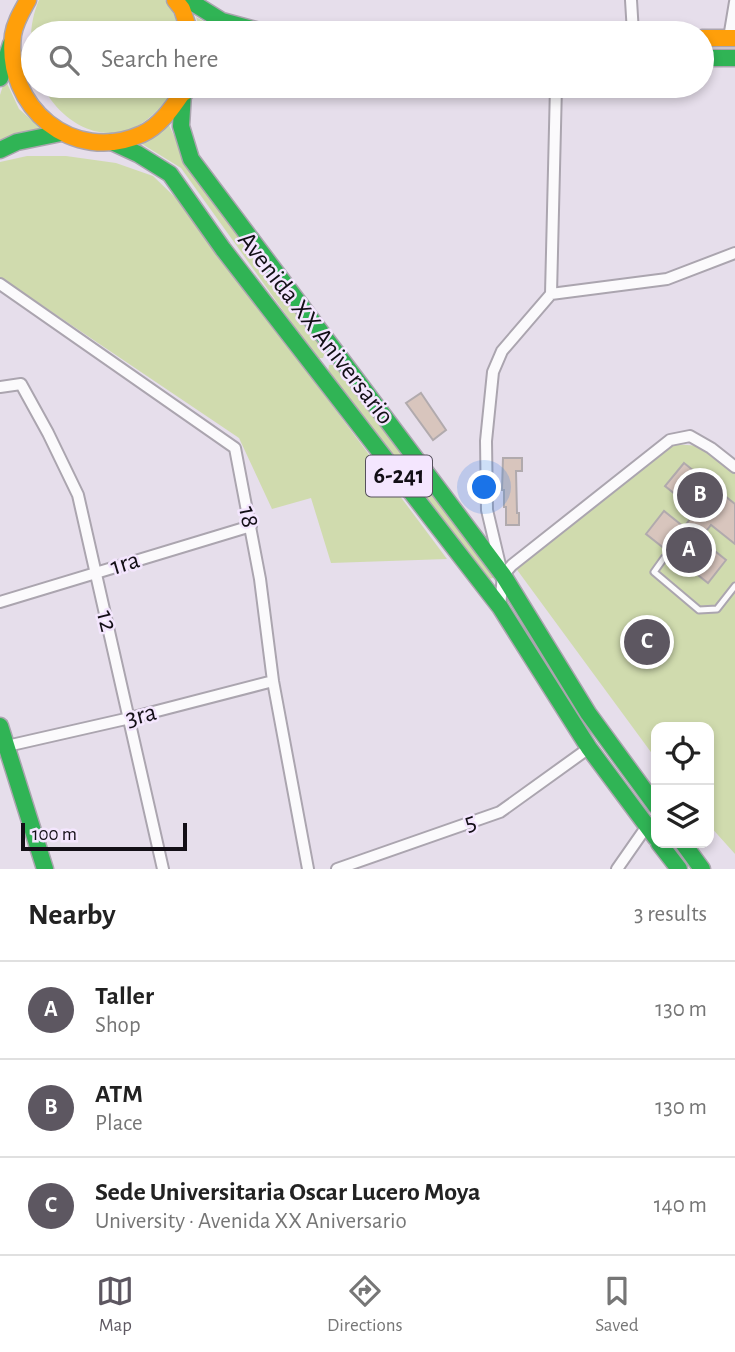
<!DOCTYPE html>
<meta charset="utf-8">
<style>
:root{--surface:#fff;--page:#f6f6f6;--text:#222;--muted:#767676;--line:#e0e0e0;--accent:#5d5761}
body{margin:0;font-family:"Alegreya Sans",sans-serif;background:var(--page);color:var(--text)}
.controls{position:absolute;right:21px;bottom:21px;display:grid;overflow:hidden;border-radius:14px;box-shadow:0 4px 10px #0003}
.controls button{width:63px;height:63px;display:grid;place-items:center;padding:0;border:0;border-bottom:2px solid var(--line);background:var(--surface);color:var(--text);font:35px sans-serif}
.scale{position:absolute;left:21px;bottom:18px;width:166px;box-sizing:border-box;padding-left:7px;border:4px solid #130f16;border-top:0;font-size:19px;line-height:24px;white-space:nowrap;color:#130f16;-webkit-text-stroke:5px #f4e6fe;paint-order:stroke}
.you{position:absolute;left:485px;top:488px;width:24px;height:24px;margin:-18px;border:5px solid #fff;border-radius:50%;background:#1a73e8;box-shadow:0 0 0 10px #1a73e833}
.badge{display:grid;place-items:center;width:46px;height:46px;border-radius:50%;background:var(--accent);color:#fff;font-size:23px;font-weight:700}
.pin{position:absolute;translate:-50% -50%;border:4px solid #fff;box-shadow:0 2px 7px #0006}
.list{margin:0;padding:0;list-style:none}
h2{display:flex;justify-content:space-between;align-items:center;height:91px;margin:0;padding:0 28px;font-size:30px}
h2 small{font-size:23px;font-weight:400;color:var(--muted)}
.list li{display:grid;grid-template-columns:46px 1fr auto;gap:21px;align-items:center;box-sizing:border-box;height:98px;padding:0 28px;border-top:2px solid var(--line)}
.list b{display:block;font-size:26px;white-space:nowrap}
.list p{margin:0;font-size:23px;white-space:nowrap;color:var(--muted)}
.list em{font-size:23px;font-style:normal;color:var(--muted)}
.icon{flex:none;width:38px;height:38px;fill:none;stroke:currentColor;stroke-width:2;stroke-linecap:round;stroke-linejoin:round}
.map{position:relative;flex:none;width:735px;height:869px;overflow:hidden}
.search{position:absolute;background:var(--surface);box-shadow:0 4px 10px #0003;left:21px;right:21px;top:21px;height:77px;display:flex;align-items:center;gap:18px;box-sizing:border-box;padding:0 24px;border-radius:38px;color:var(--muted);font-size:26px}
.sheet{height:385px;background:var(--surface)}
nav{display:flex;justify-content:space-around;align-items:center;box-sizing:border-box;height:98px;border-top:2px solid var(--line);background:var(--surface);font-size:19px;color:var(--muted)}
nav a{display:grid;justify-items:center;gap:4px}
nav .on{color:var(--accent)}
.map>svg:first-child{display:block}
.green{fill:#d0dbae}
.building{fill:#d8c5bd;stroke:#b1aaad;stroke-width:2}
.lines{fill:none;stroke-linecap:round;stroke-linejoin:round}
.lane-casing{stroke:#aba5af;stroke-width:9}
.street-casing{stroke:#aba5af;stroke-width:14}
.fast-casing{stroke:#aba5af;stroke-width:19}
.slow-casing{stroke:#aba5af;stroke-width:19}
.lane{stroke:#fbfafc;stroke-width:5}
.street{stroke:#fbfafc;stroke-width:10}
.fast{stroke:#30b455;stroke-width:16}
.slow{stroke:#ff9f0a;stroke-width:16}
.labels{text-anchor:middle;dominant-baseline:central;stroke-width:5;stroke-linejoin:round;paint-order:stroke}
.shield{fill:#f4e6fe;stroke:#56505c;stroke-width:2}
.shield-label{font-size:24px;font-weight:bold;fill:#130f16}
.street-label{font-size:26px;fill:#130f16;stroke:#f4e6fe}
</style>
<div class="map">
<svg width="735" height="869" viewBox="0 0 735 869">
<rect width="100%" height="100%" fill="#e6deeb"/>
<!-- green -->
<path class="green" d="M39 0H165L171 7 181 33H33V86H175C112 196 0 90 39 0Z
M196 17 226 33H201Z
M5 79 19 109 44 131 13 135 0 140V95Z
M168 123 186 161 325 352 323 358H317L181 168 142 144Z
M27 156H66L116 163 153 176 181 203 447 559 331 563 311 498 272 509 239 438 0 277V162Z
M329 365H334L494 570 493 578 488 579 328 372Z
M674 444 700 446 735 473V854L709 825V727H656V759L515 567Z"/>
<!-- building -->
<path class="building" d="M421 393 446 430 433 440 406 403Z
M503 458H522V471H516L517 513H519V525H506V507H504V490H502Z
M684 463 735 504V544L711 525 700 539 726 560 708 583 646 534 664 511 684 527 696 511 665 486Z"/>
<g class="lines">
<defs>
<path id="lane" d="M664 558 654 572 699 610 717 609 735 586"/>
<path id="street" d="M631 0 633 33
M729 38 735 2
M0 284 235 448 260 579 273 681 308 869
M551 294 667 279 735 253
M0 387 21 384 48 433 78 495 163 869
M500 565 487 510 486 441 493 372 502 351 551 294 556 86
M0 602 251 526
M500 607 503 575 512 565 670 440 690 436 711 448 735 467
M7 746 130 718 273 681
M337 869 500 812 589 748
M617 869 647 826"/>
<path id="fast" d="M188 0 222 21 267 33
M702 58H735
M0 78 11 44
M183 93 181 126 191 159 503 575 588 713 656 806
M112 142 138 154 170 174 223 249 500 607 589 748 656 838
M0 150 17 142 61 133
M0 726 45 869
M659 843 679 869
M683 843 702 869"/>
<path id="slow" d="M28 0C22 11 15 22 13 35 4 107 73 165 142 134 160 126 172 108 183 92
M175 0 182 9 190 33
M702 38H735
M183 93 195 86"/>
</defs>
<!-- lane casing -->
<use href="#lane" class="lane-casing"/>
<!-- street casing -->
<use href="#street" class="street-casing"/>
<!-- fast casing -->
<use href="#fast" class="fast-casing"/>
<!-- slow casing -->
<use href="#slow" class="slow-casing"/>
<!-- lane -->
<use href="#lane" class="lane"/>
<!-- street -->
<use href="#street" class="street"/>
<!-- fast -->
<use href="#fast" class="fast"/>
<!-- slow -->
<use href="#slow" class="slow"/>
</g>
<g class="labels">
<!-- shield labels -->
<rect class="shield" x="366" y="455.5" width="66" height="41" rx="5"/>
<g class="shield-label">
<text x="399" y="476">6-241</text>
</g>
<!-- street labels -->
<g class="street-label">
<text transform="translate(316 328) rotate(52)">Avenida XX Aniversario</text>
<text transform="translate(249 517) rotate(79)">18</text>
<text transform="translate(125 563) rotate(-17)">1ra</text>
<text transform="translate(107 621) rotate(76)">12</text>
<text transform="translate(141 715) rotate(-14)">3ra</text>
<text transform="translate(470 822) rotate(-19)">5</text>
</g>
</g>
</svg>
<div class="controls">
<button><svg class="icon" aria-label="locate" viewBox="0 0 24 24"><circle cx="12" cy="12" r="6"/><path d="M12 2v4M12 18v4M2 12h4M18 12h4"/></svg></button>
<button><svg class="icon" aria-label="layers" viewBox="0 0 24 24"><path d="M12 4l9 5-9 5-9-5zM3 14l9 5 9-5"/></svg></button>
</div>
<div class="scale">100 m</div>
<div class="you"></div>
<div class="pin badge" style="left:689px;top:550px">A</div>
<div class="pin badge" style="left:700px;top:495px">B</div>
<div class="pin badge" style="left:647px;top:642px">C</div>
<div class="search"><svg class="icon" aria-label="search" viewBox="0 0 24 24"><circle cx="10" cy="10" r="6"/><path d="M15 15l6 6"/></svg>Search here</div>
</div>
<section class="sheet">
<h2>Nearby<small>3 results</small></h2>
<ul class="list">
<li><span class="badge">A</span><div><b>Taller</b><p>Shop</p></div><em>130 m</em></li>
<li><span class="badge">B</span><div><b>ATM</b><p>Place</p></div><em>130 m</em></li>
<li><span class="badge">C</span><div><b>Sede Universitaria Oscar Lucero Moya</b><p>University · Avenida XX Aniversario</p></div><em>140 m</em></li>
</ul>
</section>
<nav>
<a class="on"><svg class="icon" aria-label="map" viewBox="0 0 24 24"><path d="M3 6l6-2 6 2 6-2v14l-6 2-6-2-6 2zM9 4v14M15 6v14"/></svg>Map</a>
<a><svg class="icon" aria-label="directions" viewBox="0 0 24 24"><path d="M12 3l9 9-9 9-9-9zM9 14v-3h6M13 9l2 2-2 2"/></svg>Directions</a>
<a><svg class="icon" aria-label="saved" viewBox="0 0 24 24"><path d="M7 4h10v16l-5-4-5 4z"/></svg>Saved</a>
</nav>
